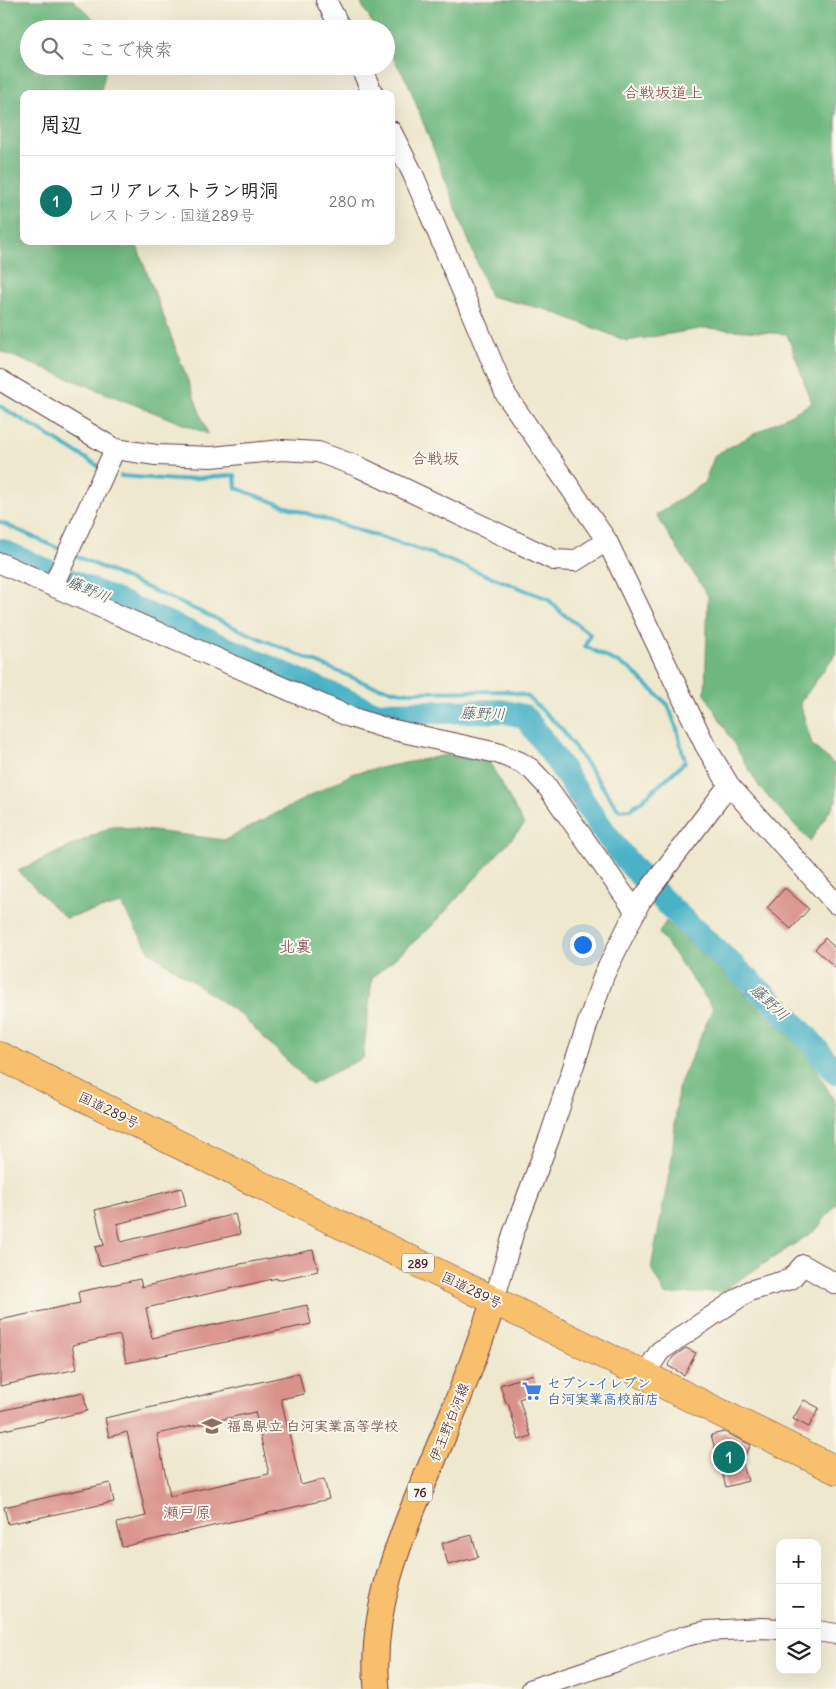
<!DOCTYPE html>
<html lang="ja">
<meta charset="utf-8">
<style>
:root{--surface:#fff;--page:#f6f6f6;--text:#222;--muted:#767676;--line:#e0e0e0;--accent:#0f766e}
body{margin:0;font-family:Delius,"Klee One",sans-serif;background:var(--page);color:var(--text)}
.controls{position:absolute;right:15px;bottom:15px;display:grid;overflow:hidden;border-radius:10px;box-shadow:0 5px 20px #0002}
.controls button{width:45px;height:45px;display:grid;place-items:center;padding:0;border:0;border-bottom:1px solid var(--line);background:var(--surface);color:var(--text);font:25px sans-serif}
.you{position:absolute;left:582px;top:944px;width:18px;height:18px;margin:-12px;border:4px solid #fff;border-radius:50%;background:#1a73e8;box-shadow:0 0 0 8px #1a73e833}
.badge{display:grid;place-items:center;width:32px;height:32px;border-radius:50%;background:var(--accent);color:#fff;font-size:16px;font-weight:700}
.pin{position:absolute;translate:-50% -50%;border:2px solid #fff;box-shadow:0 1px 5px #0006}
.list{margin:0;padding:0;list-style:none}
h2{display:flex;justify-content:space-between;align-items:center;height:65px;margin:0;padding:0 20px;font-size:21px}
h2 small{font-size:16px;font-weight:400;color:var(--muted)}
.list li{display:grid;grid-template-columns:32px 1fr auto;gap:15px;align-items:center;box-sizing:border-box;height:90px;padding:0 20px;border-top:1px solid var(--line)}
.list b{display:block;font-size:19px;white-space:nowrap}
.list p{margin:0;font-size:16px;white-space:nowrap;color:var(--muted)}
.list em{font-size:16px;font-style:normal;color:var(--muted)}
.icon{flex:none;width:28px;height:28px;fill:none;stroke:currentColor;stroke-width:2;stroke-linecap:round;stroke-linejoin:round}
.map{position:relative;flex:none;width:836px;height:1689px;overflow:hidden}
.search{position:absolute;background:var(--surface);box-shadow:0 5px 20px #0002;left:20px;top:20px;width:375px;height:55px;display:flex;align-items:center;gap:12px;box-sizing:border-box;padding:0 18px;border-radius:28px;color:var(--muted);font-size:19px}
.panel{position:absolute;background:var(--surface);box-shadow:0 5px 20px #0002;left:20px;top:90px;width:375px;height:155px;border-radius:10px}
.map>svg:first-child{display:block}
.forest{fill:#6eb87f;stroke:#5c6c55}
.lines{fill:none;stroke-linecap:round;stroke-linejoin:round}
.stream{stroke:#48b2c6;stroke-width:4}
.river{stroke:#48b2c6;stroke-width:24}
.building{fill:#d9928a;fill-rule:evenodd}
.minor-casing{stroke:#633d43;stroke-width:22}
.major-casing{stroke:#633d43;stroke-width:27}
.highway-casing{stroke:#633d43;stroke-width:29}
.minor{stroke:#fff;stroke-width:20}
.major{stroke:#f8bf6c;stroke-width:25}
.highway{stroke:#f8bf6c;stroke-width:28}
.labels{text-anchor:middle;dominant-baseline:central;stroke-width:4;stroke-linejoin:round;paint-order:stroke}
.shield{fill:#fbf7ec;stroke:#7f6065;stroke-width:1}
.shield-label{font-size:12px;font-weight:bold;fill:#4a1f2b}
.street-label{font-size:14px;fill:#4a1f2b;stroke:#fbf7ec}
.shop-label{font-size:14px;font-weight:bold;fill:#366cbe;stroke:#fbf7ec;text-anchor:start}
.education-label{font-size:14px;font-weight:bold;fill:#785e54;stroke:#fbf7ec;text-anchor:start}
.water-label{font-size:15px;font-style:italic;fill:#495a69;stroke:#fbf7ec}
.quarter-label{font-size:16px;fill:#7c474c;stroke:#fbf7ec}
</style>
<div class="map">
<svg width="836" height="1689" viewBox="0 0 836 1689">
<rect width="100%" height="100%" fill="#fbf7ec"/>
<filter id="ink" filterUnits="userSpaceOnUse"><feTurbulence type="fractalNoise" baseFrequency=".02" numOctaves="2"/><feDisplacementMap in="SourceGraphic" scale="10" xChannelSelector="R" yChannelSelector="G"/><feConvolveMatrix kernelMatrix="1 2 1 2 8 2 1 2 1" color-interpolation-filters="sRGB"/></filter>
<filter id="wash" filterUnits="userSpaceOnUse"><feTurbulence type="fractalNoise" baseFrequency=".0096" numOctaves="4" result="noise"/><feDisplacementMap in="SourceGraphic" scale="20" xChannelSelector="R" yChannelSelector="G"/><feGaussianBlur stdDeviation="1.12" result="paint"/><feColorMatrix in="noise" values="0 0 0 0 0 0 0 0 0 0 0 0 0 0 0 0 0 1.4 0 .05"/><feComposite in="paint" operator="in"/></filter>
<g filter="url(#wash)">
<rect width="100%" height="100%" fill="#eee8ce"/>
<!-- forest -->
<path class="forest" d="M0 0H73L100 25V29H29V66H104L105 74 100 94H24V241H135L208 434 0 351Z
M359 0H836V653L800 703 812 745 836 766V801L810 841 760 788 705 694 708 596 656 515 704 483 715 455 812 403 787 334 705 328 627 341 548 310 490 296 408 83 386 46V29H376Z
M446 755 489 761 524 825 431 927 372 978 363 1058 311 1084 241 1015 150 952 121 904 65 918 18 871 113 826 225 840 354 773Z
M666 921 725 975 807 1053 836 1104V1204L816 1230 722 1291 665 1295 651 1268 672 1159 678 1088 713 1008 659 933Z"/>
<g class="lines">
<!-- stream -->
<path class="stream" d="M0 406 100 467
M0 522 62 550
M76 556 252 635 370 685 402 692 506 691 527 696 561 728 619 810 630 809 640 802 685 762 677 729 668 705 630 669 585 646 590 634 562 613 548 599 430 553 287 507 236 488 235 475 176 480 121 476"/>
<!-- river -->
<path class="river" d="M0 550 375 713 501 711 524 716C562 762 589 817 629 863 683 926 749 975 805 1035 816 1047 826 1061 836 1073"/>
</g>
<g id="blocks">
<!-- building -->
<path class="building" d="M785 888 809 909 791 929 767 908Z
M825 938 836 949V968L815 949Z
M182 1188 186 1206 117 1224 121 1242 235 1214 240 1234 100 1266 95 1247 104 1245 95 1210Z
M313 1250 318 1271 277 1280V1278L146 1308 152 1338 307 1305 311 1324 126 1363 120 1335 72 1345 77 1369 0 1386V1320L80 1303 78 1292 140 1279 142 1287 225 1267Z
M686 1348 696 1353 684 1375 668 1366 673 1357Z
M299 1373 304 1394 281 1399 301 1485 324 1479 329 1499 122 1547 117 1523 146 1516 127 1432 109 1437 105 1418ZM255 1412 269 1474 170 1496 157 1434Z
M533 1374 538 1393 519 1399 531 1436 519 1440 508 1403H506L500 1385Z
M83 1392 87 1411 0 1431V1411Z
M804 1400 819 1408 809 1427 793 1419Z
M724 1432 751 1445 742 1461 748 1481 726 1487 711 1435Z
M110 1483 114 1502 8 1524 4 1507Z
M472 1535 478 1557 448 1565 442 1543Z"/>
</g>
</g>
<g filter="url(#ink)">
<use href="#blocks" fill-opacity="0" stroke="#633d43" stroke-width="1"/>
<g class="lines">
<defs>
<path id="minor" d="M326 0 341 29
M360 66 373 94
M391 131 413 174 506 395 607 541 705 745 729 785 836 904
M0 380 115 449 156 455 212 457 282 450 318 452 359 467 554 560 575 561 607 541
M0 563 350 717 385 728 497 753 520 762 531 769 546 785 636 912
M53 586 115 449
M494 1301 513 1234 549 1139 604 975 640 902 729 785
M644 1375 660 1351 749 1291 791 1279 803 1265 836 1284
M817 1631 836 1634
M532 1689 617 1661 685 1636 707 1631 762 1628 780 1629"/>
<path id="major" d="M377 1689C368 1600 409 1519 442 1439 461 1394 478 1348 494 1301"/>
<path id="highway" d="M0 1056 836 1470"/>
</defs>
<!-- minor casing -->
<use href="#minor" class="minor-casing"/>
<!-- major casing -->
<use href="#major" class="major-casing"/>
<!-- highway casing -->
<use href="#highway" class="highway-casing"/>
<!-- minor -->
<use href="#minor" class="minor"/>
<!-- major -->
<use href="#major" class="major"/>
<!-- highway -->
<use href="#highway" class="highway"/>
</g>
</g>
<!-- icons -->
<defs>
<symbol id="supermarket-bare" viewBox="-9 -9 18 18"><path d="M-6-5.5h2.5l.6 2H6L4.5 2H-2.5L-4.4-4H-6ZM-1.5 3.2a1.3 1.3 0 1 0 .1 0ZM3 3.2a1.3 1.3 0 1 0 .1 0Z" fill="#3f7fe0" stroke="#fbf7ec" stroke-width="2.5" paint-order="stroke"/></symbol>
<symbol id="school-bare" viewBox="-9 -9 18 18"><path d="M0-5L7-2L0 1L-7-2ZM-4 1L0 2.5L4 1V4Q0 6-4 4Z" fill="#8d6e63" stroke="#fbf7ec" stroke-width="2.5" paint-order="stroke"/></symbol>
</defs>
<g fill-rule="evenodd">
<use href="#supermarket-bare" x="518" y="1377" width="28" height="28"/>
<use href="#school-bare" x="198" y="1412" width="28" height="28"/>
</g>
<g class="labels">
<!-- shield labels -->
<g class="shield">
<rect x="402" y="1253.5" width="32" height="19" rx="4"/>
<rect x="407.5" y="1482.5" width="25" height="19" rx="4"/>
</g>
<g class="shield-label">
<text x="418" y="1263">289</text>
<text x="420" y="1492">76</text>
</g>
<!-- street labels -->
<g class="street-label">
<text transform="translate(109 1110) rotate(26)">国道289号</text>
<text transform="translate(472 1290) rotate(26)">国道289号</text>
<text transform="translate(449 1422) rotate(-68)">伊王野白河線</text>
</g>
<!-- shop labels -->
<g class="shop-label">
<text x="547" y="1383">セブン-イレブン<tspan x="547" dy="16">白河実業高校前店</tspan></text>
</g>
<!-- education labels -->
<g class="education-label">
<text x="227" y="1426">福島県立 白河実業高等学校</text>
</g>
<!-- water labels -->
<g class="water-label">
<text transform="translate(89 589) rotate(23)">藤野川</text>
<text transform="translate(483 713) rotate(2)">藤野川</text>
<text transform="translate(770 1002) rotate(43)">藤野川</text>
</g>
<!-- quarter labels -->
<g class="quarter-label">
<text x="663" y="92">合戦坂道上</text>
<text x="435" y="458">合戦坂</text>
<text x="295" y="946">北裏</text>
<text x="187" y="1512">瀬戸原</text>
</g>
</g>
</svg>
<div class="controls">
<button>+</button>
<button>−</button>
<button><svg class="icon" aria-label="layers" viewBox="0 0 24 24"><path d="M12 4l9 5-9 5-9-5zM3 14l9 5 9-5"/></svg></button>
</div>
<div class="you"></div>
<div class="pin badge" style="left:729px;top:1457px">1</div>
<div class="search"><svg class="icon" aria-label="search" viewBox="0 0 24 24"><circle cx="10" cy="10" r="6"/><path d="M15 15l6 6"/></svg>ここで検索</div>
<section class="panel">
<h2>周辺<small></small></h2>
<ul class="list">
<li><span class="badge">1</span><div><b>コリアレストラン明洞</b><p>レストラン · 国道289号</p></div><em>280 m</em></li>
</ul>
</section>
</div>
